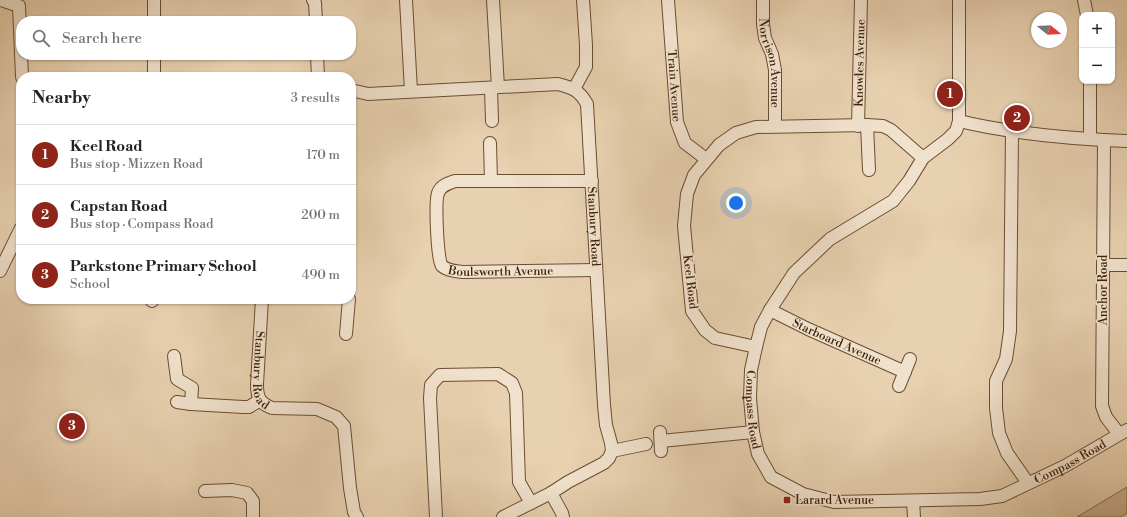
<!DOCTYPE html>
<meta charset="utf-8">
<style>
:root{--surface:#fff;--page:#f6f6f6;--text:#222;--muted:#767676;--line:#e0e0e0;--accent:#8f2418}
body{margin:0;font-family:"Libre Bodoni",serif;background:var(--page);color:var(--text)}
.controls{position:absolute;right:12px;top:12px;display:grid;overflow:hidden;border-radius:8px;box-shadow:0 1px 3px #0004}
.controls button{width:36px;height:36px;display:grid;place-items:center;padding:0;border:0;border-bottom:1px solid var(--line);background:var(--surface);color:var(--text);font:20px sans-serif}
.compass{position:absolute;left:1031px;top:12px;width:36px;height:36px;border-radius:50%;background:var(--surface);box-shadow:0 1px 3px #0004;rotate:108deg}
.you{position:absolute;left:736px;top:203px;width:14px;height:14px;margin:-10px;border:3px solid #fff;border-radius:50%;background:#1a73e8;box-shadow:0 0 0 6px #1a73e833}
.badge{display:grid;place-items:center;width:26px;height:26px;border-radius:50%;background:var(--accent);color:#fff;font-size:13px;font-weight:700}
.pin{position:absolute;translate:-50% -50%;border:2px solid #fff;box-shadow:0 1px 4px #0006}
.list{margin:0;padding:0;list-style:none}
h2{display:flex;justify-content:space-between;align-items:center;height:52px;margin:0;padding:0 16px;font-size:17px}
h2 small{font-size:13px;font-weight:400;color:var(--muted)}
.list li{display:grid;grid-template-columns:26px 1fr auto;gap:12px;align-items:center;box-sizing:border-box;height:60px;padding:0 16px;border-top:1px solid var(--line)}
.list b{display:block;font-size:15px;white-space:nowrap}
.list p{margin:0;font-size:13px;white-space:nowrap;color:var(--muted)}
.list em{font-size:13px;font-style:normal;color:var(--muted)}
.icon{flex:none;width:22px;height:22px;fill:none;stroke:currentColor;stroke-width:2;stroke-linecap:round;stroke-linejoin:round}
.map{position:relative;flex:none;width:1127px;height:517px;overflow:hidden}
.search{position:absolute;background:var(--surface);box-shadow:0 1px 3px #0004;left:16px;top:16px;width:340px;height:44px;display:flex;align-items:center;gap:10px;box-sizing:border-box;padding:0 14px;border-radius:16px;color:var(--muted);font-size:15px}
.panel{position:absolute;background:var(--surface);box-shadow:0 1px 3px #0004;left:16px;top:72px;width:340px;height:232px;border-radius:16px}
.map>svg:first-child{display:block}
.green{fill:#cbb394;stroke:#866a50}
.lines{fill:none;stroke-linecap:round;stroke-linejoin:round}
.minor-casing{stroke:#6a4d34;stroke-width:14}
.minor{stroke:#f0e1cc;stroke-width:12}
.poi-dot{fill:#8f2418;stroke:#f0e1cc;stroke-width:1.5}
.labels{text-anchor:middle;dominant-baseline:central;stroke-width:3;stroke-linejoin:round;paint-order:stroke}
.street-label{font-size:12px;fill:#40210b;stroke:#f0e1cc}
.poi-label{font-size:12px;fill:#40210b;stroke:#f0e1cc;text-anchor:start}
</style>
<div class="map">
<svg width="1127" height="517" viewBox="0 0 1127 517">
<rect width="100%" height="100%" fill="#e8d1b0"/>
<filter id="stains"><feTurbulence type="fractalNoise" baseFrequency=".005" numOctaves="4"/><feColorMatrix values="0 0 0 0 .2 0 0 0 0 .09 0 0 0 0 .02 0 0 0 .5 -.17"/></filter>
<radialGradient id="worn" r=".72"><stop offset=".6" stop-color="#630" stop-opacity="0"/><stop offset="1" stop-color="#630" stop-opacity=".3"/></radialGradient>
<!-- green -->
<path class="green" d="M1127 487V513L1121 517H1077Z"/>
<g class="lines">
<defs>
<g id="minor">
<path d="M1 0 19 6 22 77"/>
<path d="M313 0 315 3 316 21"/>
<path d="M406 0 411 91"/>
<path d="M493 0 498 87"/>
<path id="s1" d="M668 0 677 122 685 143 706 159"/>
<path id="s2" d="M763 0V24L765 38 772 54 775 70V126"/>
<path id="s3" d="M959 0V121L956 131 948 139 923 158 909 181 893 201 830 239 794 273 770 310 761 327 756 347 751 370 750 398 753 432 758 454 771 477 803 494 834 502 980 499 1002 496 1065 466 1127 430"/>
<path d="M1084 0 1087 15"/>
<path d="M154 21V0"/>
<path d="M317 55 318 77"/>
<path d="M154 77V55"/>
<path d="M1090 81V139"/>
<path d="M491 88 492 121"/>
<path d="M574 89 586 67V45L583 0"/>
<path id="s4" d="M351 90 368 94 558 84C573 88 579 90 587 104L604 405 606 425 611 443 612 451 609 458 604 463 568 482 551 493 503 517"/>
<path d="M959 121C1014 134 1071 139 1127 141"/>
<path d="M867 125 869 170"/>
<path id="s5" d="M858 126 861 0"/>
<path d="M1012 131 1010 331 1006 359 996 381V408L999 433 1007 453 1028 483"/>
<path d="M1104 140 1102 406 1106 417 1119 434"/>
<path d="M490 143 491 181"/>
<path id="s6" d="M592 181H455C449 183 441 185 438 193 435 201 437 260 442 266 448 271 455 271 462 272L596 270"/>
<path d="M1103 265H1127"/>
<path d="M0 271 21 228"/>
<path d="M152 299V301"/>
<path id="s7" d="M262 299 257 384C257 397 259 403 272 408L317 409 336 417 344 426 350 488 354 512 357 517"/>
<path id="s8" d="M770 310 808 329 905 372"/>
<path d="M346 334 349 299"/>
<path d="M756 347 715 338 705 330 692 311 684 226 687 194 694 175 719 145 736 133 756 127 867 125 883 126 891 130 923 158"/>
<path d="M174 356 177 379 192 388 191 404"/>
<path d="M899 386 910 359"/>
<path d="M177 402 191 404 243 407H249L260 400"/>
<path d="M660 432 661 451"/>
<path d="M661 441 753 432"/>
<path d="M612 451 646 444"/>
<path d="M205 491 232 490 247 493 253 501V517"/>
<path d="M551 493 562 513 563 517"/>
<path d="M913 501 914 517"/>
<path d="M436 517 430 398 431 385 440 375 498 374 512 383 516 393 519 482 531 503"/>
</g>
</defs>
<!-- minor casing -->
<use href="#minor" class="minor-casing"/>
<!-- minor -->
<use href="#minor" class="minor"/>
</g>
<!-- markers -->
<rect class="poi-dot" x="783" y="496" width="8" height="8" rx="2"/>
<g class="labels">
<!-- street labels -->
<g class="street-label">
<text stroke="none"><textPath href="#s2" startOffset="64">Norrison Avenue</textPath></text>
<text stroke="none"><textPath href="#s5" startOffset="63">Knowles Avenue</textPath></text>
<text stroke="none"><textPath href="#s1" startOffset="86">Train Avenue</textPath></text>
<text stroke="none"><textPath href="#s4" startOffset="367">Stanbury Road</textPath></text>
<text stroke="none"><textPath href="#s6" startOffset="292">Boulsworth Avenue</textPath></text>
<text transform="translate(690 282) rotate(83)">Keel Road</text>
<text transform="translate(1103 290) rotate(-90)">Anchor Road</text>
<text stroke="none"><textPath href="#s8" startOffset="74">Starboard Avenue</textPath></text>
<text stroke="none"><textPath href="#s7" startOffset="72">Stanbury Road</textPath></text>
<text stroke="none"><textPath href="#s3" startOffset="497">Compass Road</textPath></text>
<text stroke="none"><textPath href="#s3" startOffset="881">Compass Road</textPath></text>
</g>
<!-- poi labels -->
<g class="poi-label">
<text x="795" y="500">Larard Avenue</text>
</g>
</g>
<rect width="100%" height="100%" filter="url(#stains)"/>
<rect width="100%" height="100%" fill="url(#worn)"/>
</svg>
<div class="controls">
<button>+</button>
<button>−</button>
</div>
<svg class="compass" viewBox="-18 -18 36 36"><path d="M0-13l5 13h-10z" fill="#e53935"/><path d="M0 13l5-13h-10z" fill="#767676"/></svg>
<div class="you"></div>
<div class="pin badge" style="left:950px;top:94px">1</div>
<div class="pin badge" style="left:1017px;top:118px">2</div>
<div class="pin badge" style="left:72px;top:426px">3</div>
<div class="search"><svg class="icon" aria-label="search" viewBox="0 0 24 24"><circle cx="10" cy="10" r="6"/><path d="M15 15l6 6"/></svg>Search here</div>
<section class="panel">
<h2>Nearby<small>3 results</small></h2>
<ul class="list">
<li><span class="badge">1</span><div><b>Keel Road</b><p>Bus stop · Mizzen Road</p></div><em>170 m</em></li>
<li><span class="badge">2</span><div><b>Capstan Road</b><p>Bus stop · Compass Road</p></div><em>200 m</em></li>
<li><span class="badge">3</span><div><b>Parkstone Primary School</b><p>School</p></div><em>490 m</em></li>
</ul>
</section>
</div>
